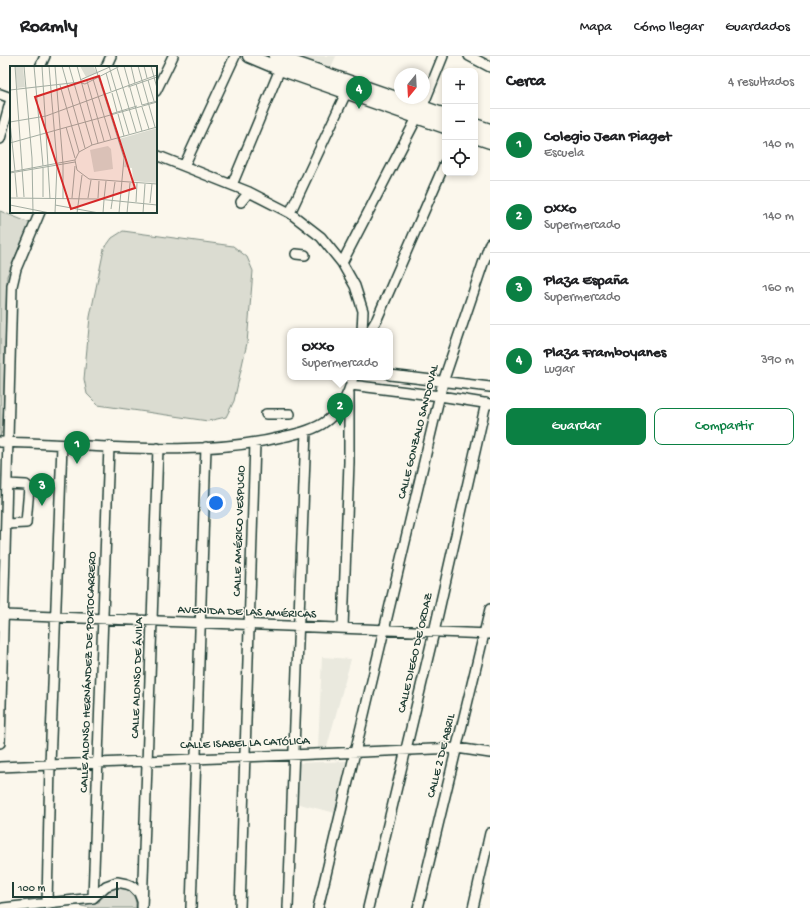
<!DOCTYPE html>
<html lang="es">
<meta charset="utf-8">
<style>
:root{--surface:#fff;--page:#f2f2f2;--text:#202124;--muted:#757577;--line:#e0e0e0;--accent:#0b8043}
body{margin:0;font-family:"Gochi Hand",sans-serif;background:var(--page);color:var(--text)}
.controls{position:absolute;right:12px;top:12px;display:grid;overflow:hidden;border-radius:8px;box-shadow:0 2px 6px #0003}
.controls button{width:36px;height:36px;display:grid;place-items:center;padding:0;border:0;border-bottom:1px solid var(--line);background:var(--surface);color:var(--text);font:20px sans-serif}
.compass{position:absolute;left:394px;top:12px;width:36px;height:36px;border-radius:50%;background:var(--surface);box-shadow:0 2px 6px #0003;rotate:198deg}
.scale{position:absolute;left:12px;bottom:10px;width:106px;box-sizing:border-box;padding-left:4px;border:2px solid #1f3d34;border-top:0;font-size:11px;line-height:14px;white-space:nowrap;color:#1f3d34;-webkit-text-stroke:3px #fbf7ec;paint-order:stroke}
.you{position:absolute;left:216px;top:447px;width:14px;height:14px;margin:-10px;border:3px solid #fff;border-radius:50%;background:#1a73e8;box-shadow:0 0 0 6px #1a73e833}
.badge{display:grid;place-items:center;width:26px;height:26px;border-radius:50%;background:var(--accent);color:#fff;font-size:13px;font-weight:700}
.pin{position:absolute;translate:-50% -33px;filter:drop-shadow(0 1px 2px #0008)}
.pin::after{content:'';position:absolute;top:21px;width:14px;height:12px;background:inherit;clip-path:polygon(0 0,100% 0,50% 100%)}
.popup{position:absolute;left:287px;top:272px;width:106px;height:52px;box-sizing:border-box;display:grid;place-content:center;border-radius:8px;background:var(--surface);filter:drop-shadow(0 1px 3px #0005);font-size:13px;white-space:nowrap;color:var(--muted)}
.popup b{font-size:15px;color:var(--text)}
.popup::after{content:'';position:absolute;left:50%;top:100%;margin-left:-8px;border:8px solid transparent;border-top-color:var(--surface)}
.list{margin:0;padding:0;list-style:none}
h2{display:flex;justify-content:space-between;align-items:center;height:52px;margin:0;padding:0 16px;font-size:17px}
h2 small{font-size:13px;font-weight:400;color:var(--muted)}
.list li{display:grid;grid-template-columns:26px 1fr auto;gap:12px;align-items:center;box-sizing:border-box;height:72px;padding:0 16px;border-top:1px solid var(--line)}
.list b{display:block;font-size:15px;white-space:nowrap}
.list p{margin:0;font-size:13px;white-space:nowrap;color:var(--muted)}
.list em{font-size:13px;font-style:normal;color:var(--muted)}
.actions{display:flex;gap:8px;padding:12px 16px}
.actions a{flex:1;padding:9px 0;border:1px solid var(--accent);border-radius:8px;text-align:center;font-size:14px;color:var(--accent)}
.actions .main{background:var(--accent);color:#fff}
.icon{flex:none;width:22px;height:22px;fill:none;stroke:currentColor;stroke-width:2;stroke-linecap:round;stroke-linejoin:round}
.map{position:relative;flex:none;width:490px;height:852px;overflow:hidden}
header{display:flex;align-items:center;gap:24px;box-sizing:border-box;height:56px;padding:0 20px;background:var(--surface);border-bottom:1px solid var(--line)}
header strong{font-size:19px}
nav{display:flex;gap:22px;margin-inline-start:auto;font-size:14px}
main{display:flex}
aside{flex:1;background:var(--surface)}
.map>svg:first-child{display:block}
.built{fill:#eae9de}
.green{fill:#dbdcd1;stroke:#7d8c82}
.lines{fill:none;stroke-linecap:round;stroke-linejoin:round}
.minor-casing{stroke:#1f3d34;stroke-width:12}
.major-casing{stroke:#1f3d34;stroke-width:15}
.minor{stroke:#fbf7ec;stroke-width:9}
.major{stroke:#fbf7ec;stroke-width:12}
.labels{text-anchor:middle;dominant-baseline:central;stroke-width:3;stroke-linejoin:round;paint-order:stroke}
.street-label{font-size:12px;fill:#1f3d34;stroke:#fbf7ec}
.inset-road{fill:none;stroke:#a3ada2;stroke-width:1}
.view{fill:#d62828;fill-opacity:0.15;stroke:#d62828;stroke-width:2}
.inset-edge{fill:none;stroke:#1f3d34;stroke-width:2}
</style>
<header>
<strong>Roamly</strong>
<nav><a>Mapa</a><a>Cómo llegar</a><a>Guardados</a></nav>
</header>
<main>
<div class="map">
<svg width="490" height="852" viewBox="0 0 490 852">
<rect width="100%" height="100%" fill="#fbf7ec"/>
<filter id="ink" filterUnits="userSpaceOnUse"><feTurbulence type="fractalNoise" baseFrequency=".025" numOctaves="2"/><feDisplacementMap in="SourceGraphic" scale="8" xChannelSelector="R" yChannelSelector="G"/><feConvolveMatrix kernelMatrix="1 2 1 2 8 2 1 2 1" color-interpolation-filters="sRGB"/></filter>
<g filter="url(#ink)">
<!-- built -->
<path class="built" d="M303 0H336L330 14 301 4Z
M322 601 351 603 327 691 318 692Z
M348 705 336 757 295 747 298 707Z"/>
<!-- green -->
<path class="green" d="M0 155 30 167 7 220 3 374 0 380Z
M123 175 233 190 247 201 253 215 247 287 234 345 226 361 208 365 98 349 87 338 84 323 90 261 104 193 112 182Z
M117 830C129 832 137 839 136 852H91L77 849 46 852H27L99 846C102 836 107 834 117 830Z"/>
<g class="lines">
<defs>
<path id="minor" d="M469 0 490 11
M40 11 45 0
M106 11 111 0
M156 35 173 0
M0 38 11 42
M0 83 11 43
M156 99 249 136 290 157 321 181 342 207 355 230 363 255 362 275
M184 110 235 0
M232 129 280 13
M241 146 249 136
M290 157 346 37
M296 198 305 199
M342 207 422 52 443 0
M370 275 377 263 445 107
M390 319 490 331
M351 329 440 340 490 348
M266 358H290
M0 386C92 388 192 403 282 381 296 378 310 375 322 368 340 357 348 340 353 321
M6 468 26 467 29 432 26 429 7 428
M0 556 4 559 490 578
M343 572 349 406V337
M0 687 12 230 16 213 40 156
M0 711 457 692 490 697
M93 842 109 390
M47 847 50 709 62 389
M3 852 93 842 106 830 117 826 127 828 132 830 139 837 142 845
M142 852 158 392
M191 852 206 391
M240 852 255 387
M288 852 306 375
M318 852 443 326 490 187
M368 852 434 576 486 347
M418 852 490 553
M473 852 490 777"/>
<path id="major" d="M249 0 280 13 445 71
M275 0 445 59
M475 69 490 74
M475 81 490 86"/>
</defs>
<!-- minor casing -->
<use href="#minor" class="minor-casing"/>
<!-- major casing -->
<use href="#major" class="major-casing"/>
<!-- minor -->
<use href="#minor" class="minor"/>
<!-- major -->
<use href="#major" class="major"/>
</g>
</g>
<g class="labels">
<!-- street labels -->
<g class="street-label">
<text transform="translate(419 376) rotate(-76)">CALLE GONZALO SANDOVAL</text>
<text transform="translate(240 475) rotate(-88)">CALLE AMÉRICO VESPUCIO</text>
<text transform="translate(247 557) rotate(2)">AVENIDA DE LAS AMÉRICAS</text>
<text transform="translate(416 597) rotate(-77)">CALLE DIEGO DE ORDAZ</text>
<text transform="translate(89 616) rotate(-88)">CALLE ALONSO HERNÁNDEZ DE PORTOCARRERO</text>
<text transform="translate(138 622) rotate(-88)">CALLE ALONSO DE ÁVILA</text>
<text transform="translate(245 688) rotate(-2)">CALLE ISABEL LA CATÓLICA</text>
<text transform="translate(442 700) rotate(-76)">CALLE 2 DE ABRIL</text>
</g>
</g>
<!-- overview -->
<g transform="translate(10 10)">
<rect width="147" height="147" fill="#fbf7ec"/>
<path d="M5 0H13L15 21 7 22ZM70 0H83L87 7 76 11ZM147 62V117L123 115 122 102 114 101 115 93 109 73ZM98 80 101 83 103 103 84 106 80 84Z" fill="#dbdcd1"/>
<path class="inset-road" d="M5 0 14 131M14 0 22 92 23 147M24 0 33 100M32 0 40 133M39 0 47 97M45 0 53 98V133M52 0 75 82M59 0 82 79M67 0 88 77M85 0 114 92 109 147M99 0 119 68M114 0 132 65M121 0 125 17M128 0 145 61M134 0 137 12M141 0 147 22M107 2 126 66M96 7 101 25M83 13 101 73M70 14 102 0M138 14 144 35M77 15 94 75M71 17 75 18 110 0M126 18 132 39M50 19 69 86M118 21 147 11M0 24 70 16M102 27 107 46M132 39 147 35M132 41 139 63M101 48 127 40M108 48 114 70M0 56 36 50 147 9M0 56 5 105M56 61 65 92M147 61 82 79 69 86 65 94 67 104 79 113 147 118M0 77 147 36M0 106 65 94M0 107 65 96M5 107 7 131M0 109V125M33 131V102M0 132 88 133 147 139M62 132 65 100M78 132 81 114M88 132 89 115M94 133 96 115M126 136 127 117M140 137 142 118M0 139 40 147M45 139 89 147M101 143 105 116M45 147 47 99M67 147 72 109M93 147 94 134M117 147 120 117M133 147 135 118"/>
<path class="view" d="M89 10 125 122 61 143 25 31Z"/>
<rect width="147" height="147" class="inset-edge"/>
</g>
</svg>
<div class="controls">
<button>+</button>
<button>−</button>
<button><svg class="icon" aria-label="locate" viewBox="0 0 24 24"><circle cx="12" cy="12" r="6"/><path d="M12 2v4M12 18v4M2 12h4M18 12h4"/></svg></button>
</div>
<svg class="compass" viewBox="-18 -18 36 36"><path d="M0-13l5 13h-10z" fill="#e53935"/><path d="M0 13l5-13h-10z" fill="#757577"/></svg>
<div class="scale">100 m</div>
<div class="you"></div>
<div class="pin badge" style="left:77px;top:408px">1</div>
<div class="pin badge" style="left:340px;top:370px">2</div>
<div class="popup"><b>Oxxo</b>Supermercado</div>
<div class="pin badge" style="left:42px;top:450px">3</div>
<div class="pin badge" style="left:359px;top:53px">4</div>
</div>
<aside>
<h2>Cerca<small>4 resultados</small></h2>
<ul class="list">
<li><span class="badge">1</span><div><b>Colegio Jean Piaget</b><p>Escuela</p></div><em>140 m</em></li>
<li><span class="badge">2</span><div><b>Oxxo</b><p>Supermercado</p></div><em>140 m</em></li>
<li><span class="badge">3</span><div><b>Plaza España</b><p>Supermercado</p></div><em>160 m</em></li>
<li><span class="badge">4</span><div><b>Plaza Framboyanes</b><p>Lugar</p></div><em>390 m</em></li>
</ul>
<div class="actions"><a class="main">Guardar</a><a>Compartir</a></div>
</aside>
</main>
